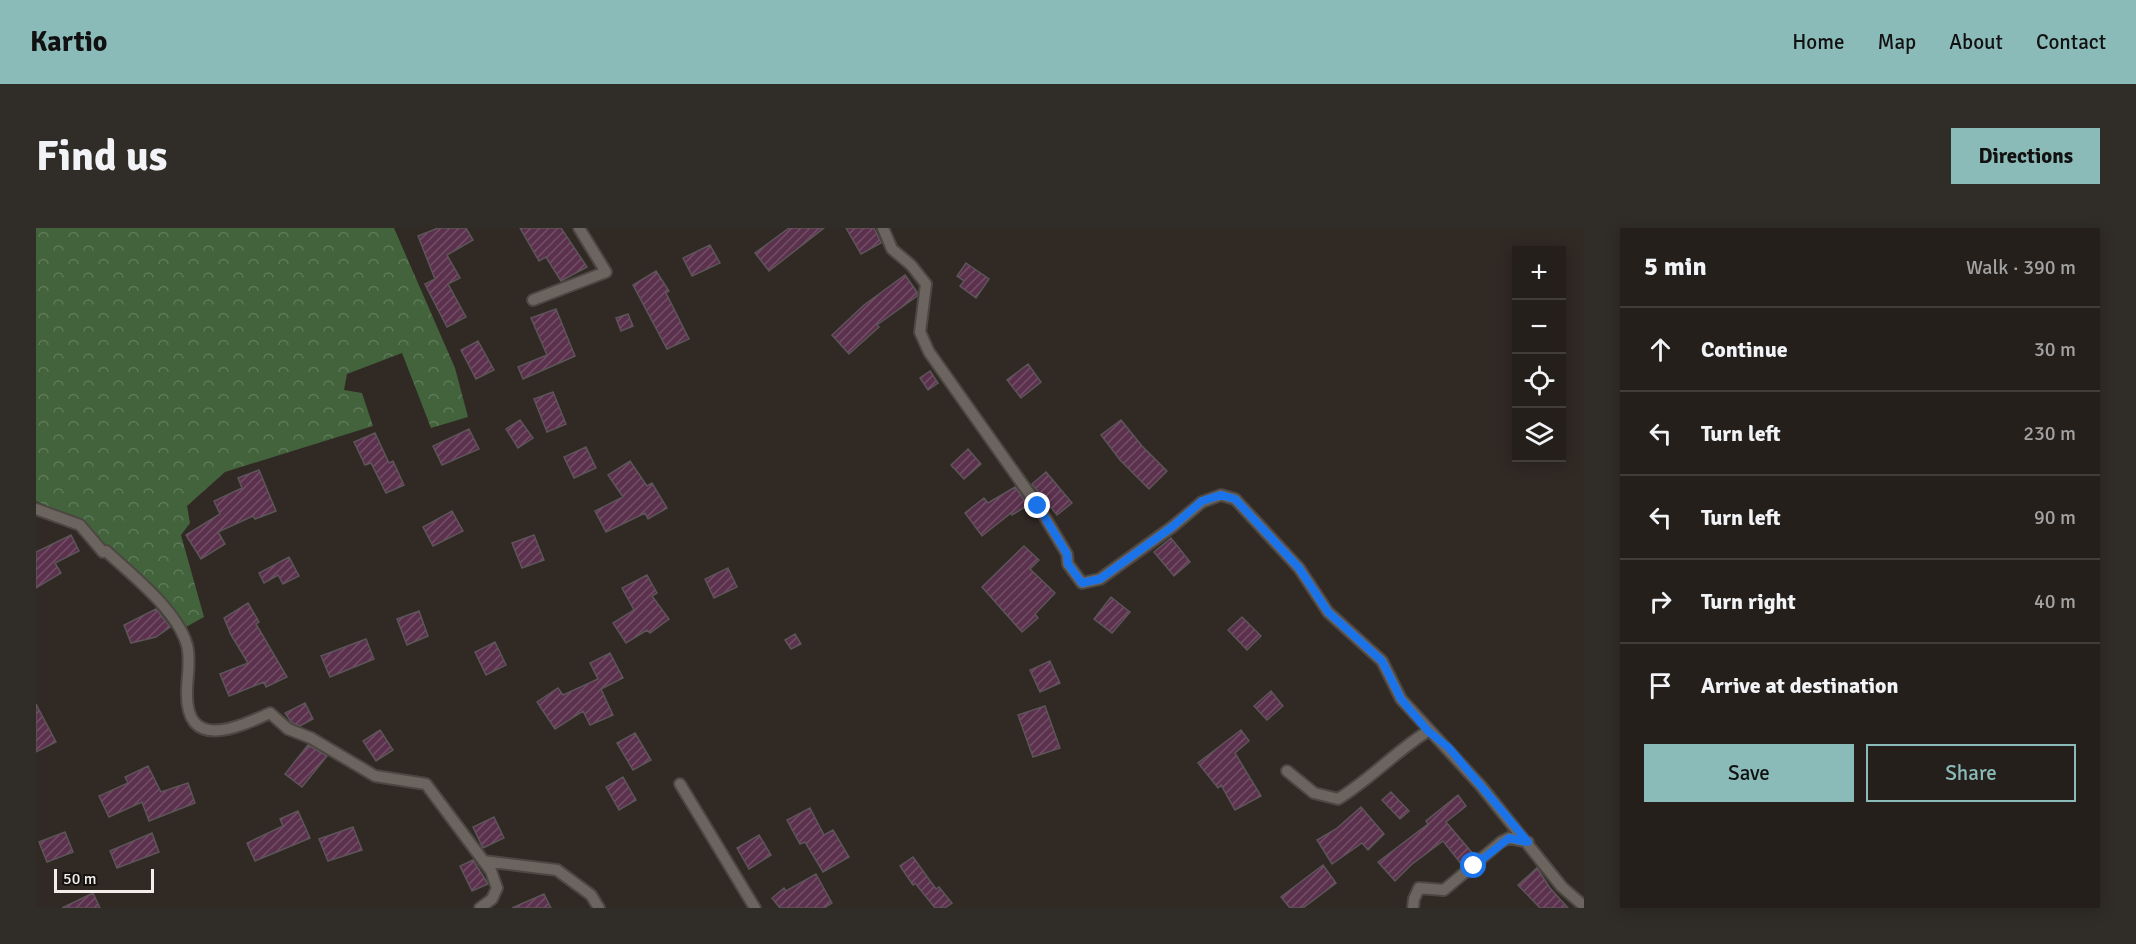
<!DOCTYPE html>
<meta charset="utf-8">
<style>
:root{--surface:#241f1b;--page:#302c28;--text:#f1f3f6;--muted:#a3a2a3;--line:#413d3a;--accent:#8bbbb9}
body{margin:0;font-family:Signika,sans-serif;background:var(--page);color:var(--text)}
.controls{position:absolute;right:18px;top:18px;display:grid;overflow:hidden;border-radius:0px;box-shadow:0 3px 15px #0003}
.controls button{width:54px;height:54px;display:grid;place-items:center;padding:0;border:0;border-bottom:2px solid var(--line);background:var(--surface);color:var(--text);font:30px sans-serif}
.scale{position:absolute;left:18px;bottom:15px;width:100px;box-sizing:border-box;padding-left:6px;border:3px solid #f3eeeb;border-top:0;font-size:16px;line-height:21px;white-space:nowrap;color:#f3eeeb;-webkit-text-stroke:4px #151210;paint-order:stroke}
.stop{position:absolute;width:18px;height:18px;margin:-14px;border:4px solid #1a73e8;border-radius:50%;background:#fff}
.stop.end{background:#1a73e8;border-color:#fff;box-shadow:0 2px 6px #0008}
.list{margin:0;padding:0;list-style:none}
h2{display:flex;justify-content:space-between;align-items:center;height:78px;margin:0;padding:0 24px;font-size:26px}
h2 small{font-size:20px;font-weight:400;color:var(--muted)}
.list li{display:grid;grid-template-columns:39px 1fr auto;gap:18px;align-items:center;box-sizing:border-box;height:84px;padding:0 24px;border-top:2px solid var(--line)}
.list b{display:block;font-size:22px;white-space:nowrap}
.list em{font-size:20px;font-style:normal;color:var(--muted)}
.actions{display:flex;gap:12px;padding:18px 24px}
.actions a{flex:1;padding:14px 0;border:2px solid var(--accent);border-radius:0px;text-align:center;font-size:21px;color:var(--accent)}
.actions .main{background:var(--accent);color:#111}
.icon{flex:none;width:33px;height:33px;fill:none;stroke:currentColor;stroke-width:2;stroke-linecap:round;stroke-linejoin:round}
.map{position:relative;flex:none;width:1548px;height:680px;overflow:hidden;border-radius:0px}
header{display:flex;align-items:center;gap:36px;box-sizing:border-box;height:84px;padding:0 30px;background:var(--accent);color:#111}
header strong{font-size:28px}
nav{display:flex;gap:33px;margin-inline-start:auto;font-size:21px}
.intro{display:flex;align-items:center;justify-content:space-between;box-sizing:border-box;height:144px;padding:0 36px}
h1{margin:0;font-size:42px}
.button{padding:15px 27px;border-radius:0px;background:var(--accent);color:#111;font-size:21px;font-weight:700}
main{display:flex;gap:36px;padding:0 36px}
aside{flex:1;background:var(--surface);border-radius:0px;box-shadow:0 3px 15px #0003}
.map>svg:first-child{display:block}
.forest{fill:url(#forest-crowns)}
.building{fill:url(#building-hatch);stroke:#5d5559;stroke-width:1.5}
.lines{fill:none;stroke-linecap:round;stroke-linejoin:round}
.street-casing{stroke:#4d4743;stroke-width:14}
.street{stroke:#6c645f;stroke-width:10}
.route{stroke:#1a73e8;stroke-width:8}
</style>
<header>
<strong>Kartio</strong>
<nav><a>Home</a><a>Map</a><a>About</a><a>Contact</a></nav>
</header>
<div class="intro"><h1>Find us</h1><a class="button">Directions</a></div>
<main>
<div class="map">
<svg width="1548" height="680" viewBox="0 0 1548 680">
<defs>
<pattern id="forest-crowns" width="20" height="18" patternUnits="userSpaceOnUse" patternTransform="scale(1.5)"><rect width="20" height="18" fill="#42633b"/><path d="M2 6a3 3 0 1 1 6 0M12 15a3 3 0 1 1 6 0" fill="none" stroke="#5e7a58"/></pattern>
<pattern id="building-hatch" width="6" height="6" patternUnits="userSpaceOnUse" patternTransform="scale(1.5)"><rect width="6" height="6" fill="#5b314d"/><path d="M-1 1l2-2M0 6l6-6M5 7l2-2" fill="none" stroke="#734f67"/></pattern>
</defs>
<rect width="100%" height="100%" fill="#302924"/>
<!-- forest -->
<path class="forest" d="M0 0H358L419 140 432 189 395 200 366 125 311 146 308 162 326 165 337 198 189 244 151 278 154 295 145 307 168 389 150 399 140 389 121 361 81 326 38 291 0 273Z"/>
<!-- building -->
<path class="building" d="M402 0H430L437 12 411 27 424 50 412 56 430 89 411 99 389 56 399 51 382 8Z
M484 0H525L551 39 525 53 510 29 503 33Z
M753 0H788L733 43 719 25Z
M810 0H838L845 15 825 26Z
M674 17 684 35 656 48 647 30Z
M930 35 953 51 940 70 924 58 928 53 921 48Z
M620 43 633 63 630 65 653 111 631 121 597 57Z
M869 47 881 64V68L841 97 843 99 813 126 796 107 828 77Z
M520 81 539 128 487 151 482 139 511 127 495 90Z
M592 86 597 98 585 103 580 90Z
M442 113 458 142 440 151 425 122Z
M992 136 1005 154 985 170 971 152Z
M894 143 902 155 892 162 884 150Z
M517 164 530 196 511 204 498 171Z
M484 192 497 210 482 220 470 201Z
M1085 192 1106 218 1131 243 1113 261 1084 232 1065 207Z
M433 201 443 221 406 237 397 218Z
M339 205 353 235 357 233 368 257 350 265 335 235 329 237 318 214Z
M550 219 560 240 538 250 528 229Z
M932 221 945 236 928 251 915 237Z
M594 233 611 258 616 255 631 280 612 291 609 285 570 304 559 283 587 269 572 247Z
M223 242 240 283 219 291 217 288 182 304 189 316 165 331 150 307 184 286 178 273 206 260 202 250Z
M1010 244 1036 275 1021 287 996 256Z
M979 259 992 277 976 287 975 285 946 308 929 285 948 270 952 275Z
M416 283 427 303 397 318 387 299Z
M35 307 43 323 19 335 25 345 0 360V324Z
M498 307 508 332 486 340 476 315Z
M1135 310 1154 334 1138 348 1118 324Z
M988 318 1003 332 994 341 1019 365 999 386 1002 390 986 404 946 359Z
M253 329 263 348 247 356 242 347 228 355 223 345Z
M692 340 701 359 678 370 669 351Z
M611 347 621 365 616 368 633 391 614 405 611 402 590 415 577 395 598 382 586 360Z
M1075 369 1094 384 1076 405 1058 391Z
M212 375 223 394 220 396 251 449 230 459 228 454 193 468 184 446 212 435 195 407 188 390Z
M120 381 134 399 120 409 95 415 88 397Z
M383 383 392 408 371 417 361 391Z
M1206 389 1225 408 1211 422 1192 402Z
M759 406 765 416 755 421 749 412Z
M330 411 338 431 294 449 285 428Z
M459 414 470 437 450 447 439 424Z
M574 425 587 450 565 461 577 487 554 497 547 483 519 501 501 474 522 460 527 467 562 451 554 435Z
M1014 433 1024 455 1004 464 994 442Z
M1235 463 1247 478 1231 492 1218 478Z
M269 475 277 491 264 498 256 495 249 485Z
M0 476 20 514 0 524Z
M1009 478 1024 520 997 529 982 487Z
M344 502 357 522 340 533 327 513Z
M1205 502 1213 513 1199 525 1225 568 1199 582 1185 557 1182 560 1162 535Z
M599 505 615 532 597 542 581 515Z
M272 517 291 528 266 559 249 546Z
M112 538 125 564 152 555 159 575 113 593 106 574 73 589 63 568 92 555 89 549Z
M587 549 600 572 583 582 570 559Z
M1355 564 1373 583 1364 591 1346 572Z
M1422 567 1430 578 1410 594 1438 627 1426 637 1407 613 1375 637 1359 653 1342 634 1392 596 1390 593Z
M1325 579 1348 606 1332 622 1326 615 1296 636 1281 612 1300 601Z
M774 580 788 607 797 602 813 629 787 644 769 614 764 616 751 592Z
M262 583 274 610 219 633 211 615 247 598 244 591Z
M458 589 468 610 447 620 437 599Z
M317 599 326 622 292 633 283 611Z
M29 604 37 624 11 634 3 614Z
M116 605 123 624 81 640 74 623Z
M723 607 735 627 713 641 701 620Z
M877 629 900 661 903 659 916 675 909 680H899L879 655 877 657 864 638Z
M437 632 452 656 436 663 424 638Z
M1287 637 1300 655 1267 680H1254L1245 669Z
M1501 640 1514 660 1532 680H1504L1482 657Z
M780 646 796 675 788 680H744L736 670 748 660 750 663Z
M57 665 64 680H26Z
M508 666 515 680H476Z"/>
<g class="lines">
<defs>
<path id="street" d="M847 0 856 21 875 37 890 56 884 104 893 124 1002 278 1031 326 1032 336 1046 355 1064 351 1136 299 1166 274 1185 267 1199 271 1263 340 1292 384 1346 433 1365 471 1445 558 1526 659 1548 678
M497 72 570 44 543 0
M0 281 44 297 67 324 70 323C96 347 141 382 151 417 155 433 151 448 151 463 149 524 201 500 234 485L252 501 275 510 339 548 390 556 455 643 461 660 456 671 444 680
M1251 543 1278 565 1302 571C1335 551 1360 523 1392 503
M644 556 719 680
M447 633 521 642 555 667 563 680
M1377 680 1378 671 1383 660 1408 662 1465 614 1473 610 1492 614"/>
</defs>
<!-- street casing -->
<use href="#street" class="street-casing"/>
<!-- street -->
<use href="#street" class="street"/>
</g>
<g class="lines">
<!-- route -->
<path class="route" d="M1002 278 1031 326 1032 336 1046 355 1064 351 1136 299 1166 273 1185 267 1199 271 1263 340 1292 384 1346 433 1365 471 1392 503 1413 520 1492 614 1473 610 1438 638"/>
</g>
</svg>
<div class="controls">
<button>+</button>
<button>−</button>
<button><svg class="icon" aria-label="locate" viewBox="0 0 24 24"><circle cx="12" cy="12" r="6"/><path d="M12 2v4M12 18v4M2 12h4M18 12h4"/></svg></button>
<button><svg class="icon" aria-label="layers" viewBox="0 0 24 24"><path d="M12 4l9 5-9 5-9-5zM3 14l9 5 9-5"/></svg></button>
</div>
<div class="scale">50 m</div>
<div class="stop" style="left:1438px;top:638px"></div>
<div class="stop end" style="left:1002px;top:278px"></div>
</div>
<aside>
<h2>5 min<small>Walk · 390 m</small></h2>
<ul class="list">
<li><svg class="icon" aria-label="ahead" viewBox="0 0 24 24"><path d="M12 20V5M6 11l6-6 6 6"/></svg><div><b>Continue</b></div><em>30 m</em></li>
<li><svg class="icon" aria-label="left" viewBox="0 0 24 24"><path d="M17 20v-9H6M10 6l-5 5 5 5"/></svg><div><b>Turn left</b></div><em>230 m</em></li>
<li><svg class="icon" aria-label="left" viewBox="0 0 24 24"><path d="M17 20v-9H6M10 6l-5 5 5 5"/></svg><div><b>Turn left</b></div><em>90 m</em></li>
<li><svg class="icon" aria-label="right" viewBox="0 0 24 24"><path d="M7 20v-9h11M14 6l5 5-5 5"/></svg><div><b>Turn right</b></div><em>40 m</em></li>
<li><svg class="icon" aria-label="arrive" viewBox="0 0 24 24"><path d="M6 21V4h12l-3 4 3 4H6"/></svg><div><b>Arrive at destination</b></div></li>
</ul>
<div class="actions"><a class="main">Save</a><a>Share</a></div>
</aside>
</main>
